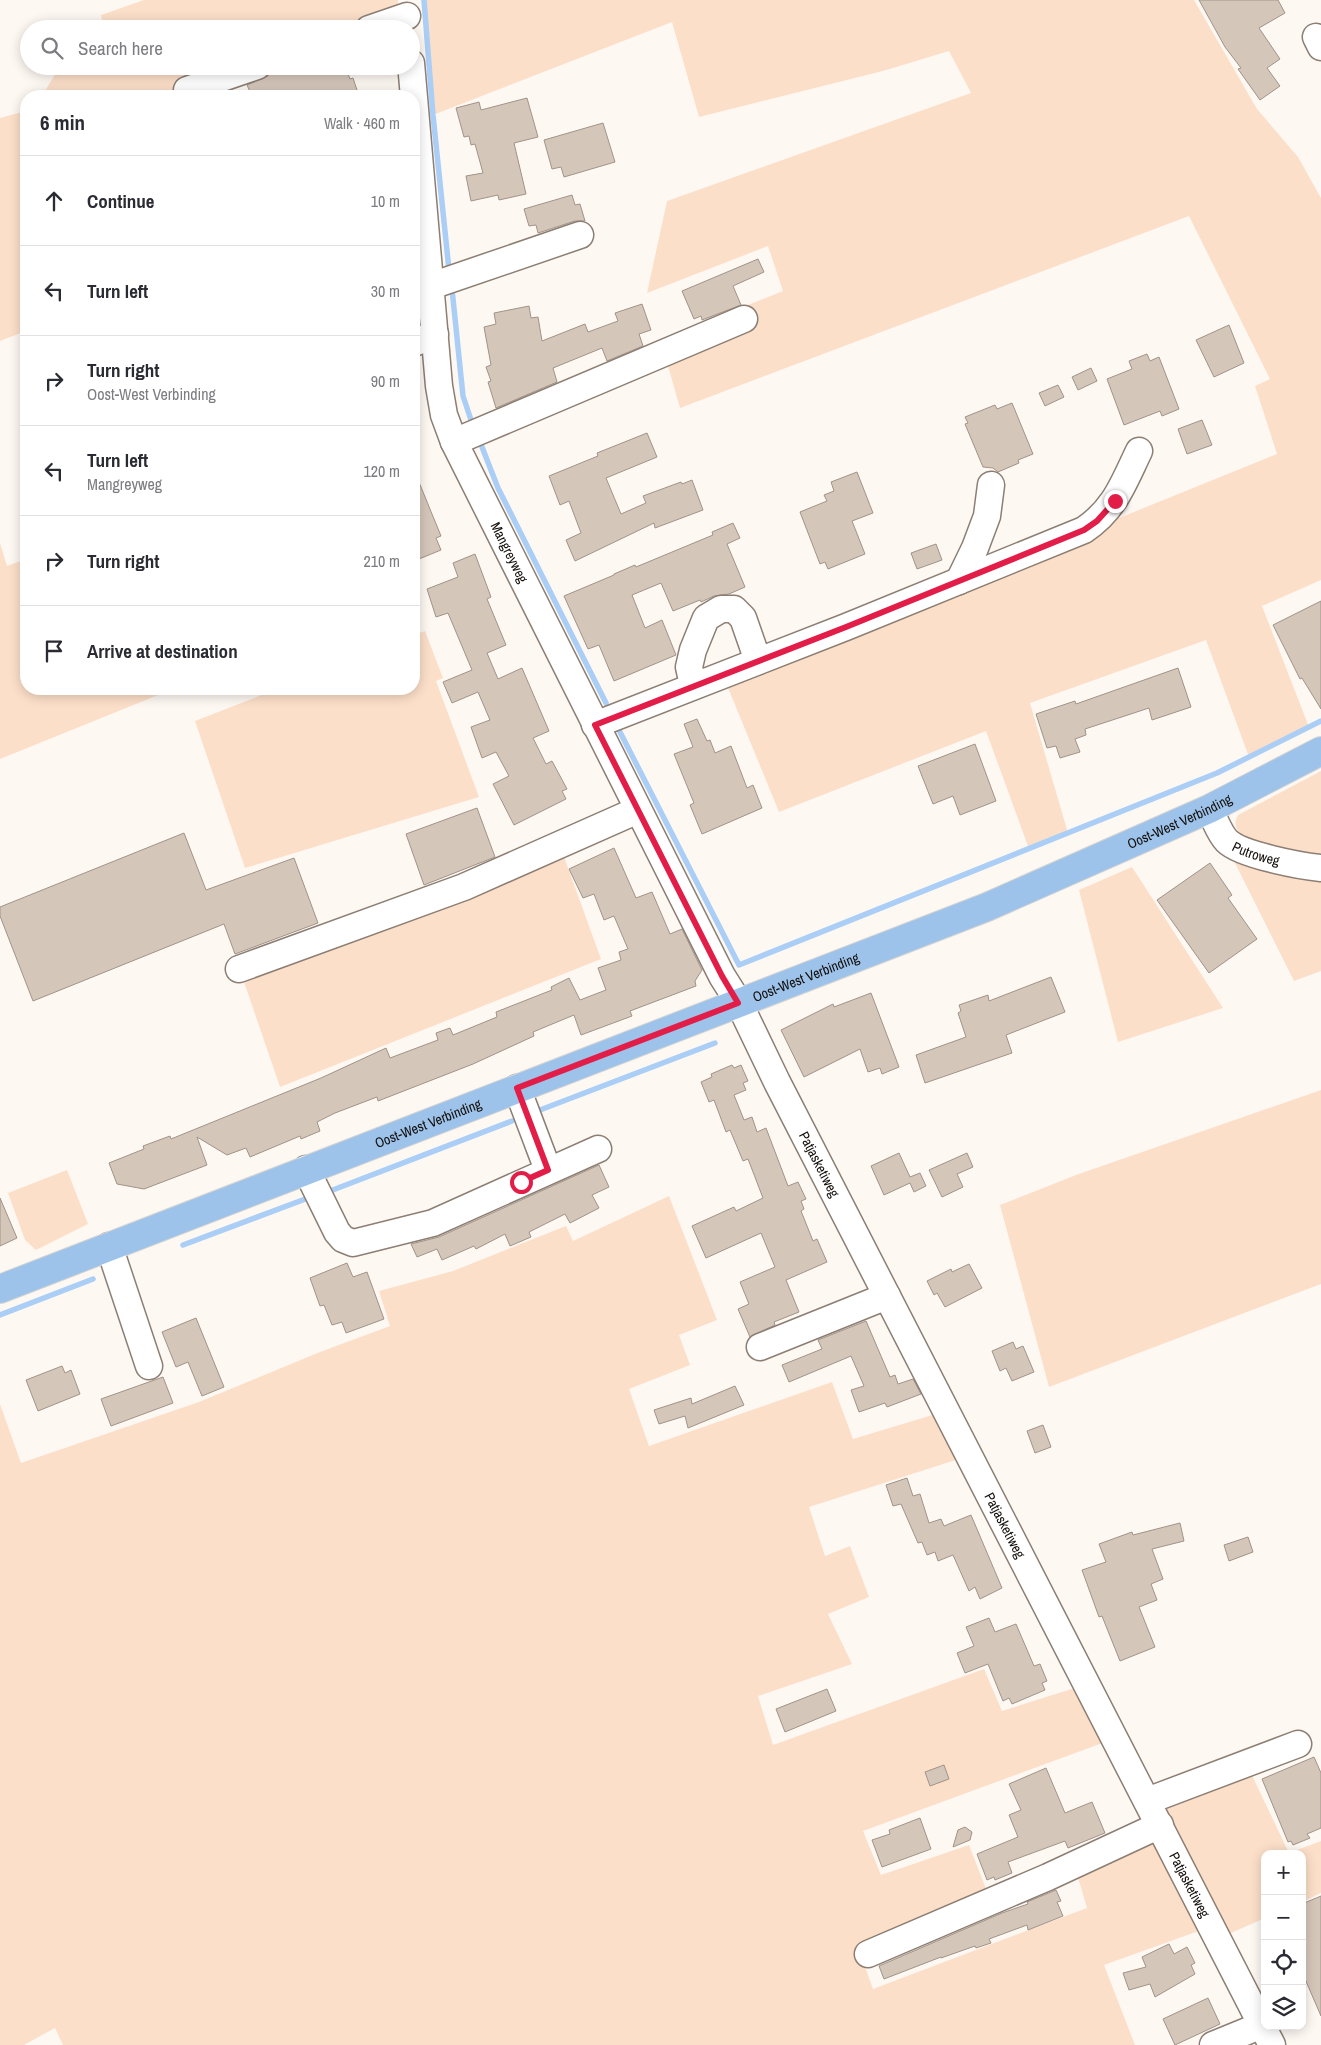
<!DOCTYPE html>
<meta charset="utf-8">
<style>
:root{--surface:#fff;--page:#f2f2f3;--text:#2b2b33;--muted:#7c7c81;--line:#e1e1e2}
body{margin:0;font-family:"Archivo Narrow",sans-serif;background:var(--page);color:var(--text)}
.controls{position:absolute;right:15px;bottom:15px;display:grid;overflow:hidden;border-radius:10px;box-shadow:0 2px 12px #0003}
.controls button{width:45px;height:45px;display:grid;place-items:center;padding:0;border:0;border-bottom:1px solid var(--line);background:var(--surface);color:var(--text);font:25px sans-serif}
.stop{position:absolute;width:15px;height:15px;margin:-11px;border:4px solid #e11d48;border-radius:50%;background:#fff}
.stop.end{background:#e11d48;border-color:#fff;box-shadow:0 1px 5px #0008}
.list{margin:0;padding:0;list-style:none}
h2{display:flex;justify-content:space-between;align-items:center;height:65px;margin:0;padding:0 20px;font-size:21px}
h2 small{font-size:16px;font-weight:400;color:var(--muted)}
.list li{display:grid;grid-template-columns:32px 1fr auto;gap:15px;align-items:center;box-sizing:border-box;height:90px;padding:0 20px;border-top:1px solid var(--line)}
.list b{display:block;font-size:19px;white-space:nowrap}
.list p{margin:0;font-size:16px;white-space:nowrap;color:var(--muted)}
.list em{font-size:16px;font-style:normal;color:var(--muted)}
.icon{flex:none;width:28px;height:28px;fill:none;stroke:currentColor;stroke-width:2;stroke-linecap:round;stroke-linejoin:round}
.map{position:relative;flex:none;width:1321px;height:2045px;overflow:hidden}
.search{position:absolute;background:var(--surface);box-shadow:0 2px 12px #0003;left:20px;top:20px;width:400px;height:55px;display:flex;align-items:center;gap:12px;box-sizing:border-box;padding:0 18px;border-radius:28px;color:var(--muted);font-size:19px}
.panel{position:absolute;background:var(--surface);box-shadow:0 2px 12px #0003;left:20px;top:90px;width:400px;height:605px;border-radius:20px}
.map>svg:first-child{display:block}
.green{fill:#fcdfc9}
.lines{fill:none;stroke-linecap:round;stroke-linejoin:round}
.stream{stroke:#aacef5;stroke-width:5.5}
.building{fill:#d5c6ba;stroke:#a19388}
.minor-casing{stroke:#8c7e73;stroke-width:29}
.major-casing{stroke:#d5d4d3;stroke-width:30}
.minor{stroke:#fff;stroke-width:26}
.major{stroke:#9dc3eb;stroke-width:28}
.route{stroke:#e11d48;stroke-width:6}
.labels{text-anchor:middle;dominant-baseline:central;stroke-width:4;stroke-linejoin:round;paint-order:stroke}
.street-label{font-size:14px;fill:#130e0a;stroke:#fef8f3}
</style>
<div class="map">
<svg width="1321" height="2045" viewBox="0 0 1321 2045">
<rect width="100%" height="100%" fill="#fef8f3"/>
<!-- green -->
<path class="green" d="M144 0H398V12L350 29H104L101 15Z
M424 0H1194L1257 109 1298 157 1321 198V580L1262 606 1309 727 1249 757 1206 640 1030 703 1068 833 1029 849 986 731 779 812 724 678 1277 454 1255 386 1270 379 1189 216 680 408 666 359 752 322 748 305 783 291 768 246 647 293 667 201 971 93 949 51 883 71 699 117 672 22 433 115Z
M60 66H242L187 96H42Z
M26 111V331L0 341V118Z
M0 543 7 566 26 559V689H173L0 759Z
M425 631 443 678 436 681 479 797 245 868 195 721 277 689H414V635Z
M1321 771V862L1242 836C1236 829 1233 824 1238 815Z
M1226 845 1321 873V971L1294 981Z
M563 854 601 959 280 1087 243 979Z
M1132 867 1223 1008 1118 1042 1079 890Z
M1321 1090V1284L1049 1387 1000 1205 1076 1175Z
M67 1170 88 1224 36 1250 25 1240 8 1193Z
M669 1196 717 1320 679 1335 690 1365 629 1389 649 1446 832 1382 853 1439 939 1413 962 1458 809 1507 825 1556 850 1546 869 1597 828 1614 852 1664 758 1696 773 1745 984 1669 1002 1711 1078 1687 1108 1741 863 1831 881 1875 969 1845 990 1899 859 1950 873 1989 1087 1908 1077 1874 1156 1839 1207 1928 1104 1965 1135 2045H63L55 2028 24 2045H0V1404L21 1463 199 1402 320 1352 390 1326 379 1291 453 1271 566 1226 573 1241Z
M1248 1767 1289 1853 1321 1841V1893L1302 1902V1854H1265V1918L1224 1936 1156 1805Z"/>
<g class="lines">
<!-- stream -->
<path class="stream" d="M424 0 433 115 449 270
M452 289 463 396 471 420
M482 447 498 488 606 703
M620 732 739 965 1217 773 1321 721
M540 1110 715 1043
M325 1193 512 1121
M183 1245 308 1198
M0 1315 93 1279"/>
</g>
<!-- building -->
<path class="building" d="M1199 0H1278L1285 13 1259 28 1280 59 1267 68 1280 86 1260 100 1238 69 1241 68 1225 47Z
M291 66H345L350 79 353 78 359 96H252L247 85 268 76 272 68 275 74Z
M527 98 538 137 514 143 526 194 499 200 498 195 471 201 466 176 483 173 475 144 471 145 469 136 464 137 456 108 479 102 481 110Z
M603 123 615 162 564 177 561 167 552 169 544 140Z
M572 195 575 205 580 204 585 221H575L538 233 536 225 529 226 524 209Z
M758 259 764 272 733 286 741 305 702 320 701 316 694 319 682 291Z
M642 304 651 330 639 334 643 346 607 361 602 348 553 368 557 382 496 408 488 382 491 381 486 367 491 365 484 327 496 324 494 313 529 306 531 318 538 317 542 341 585 324 588 332 618 321 615 313Z
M1229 325 1244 363 1214 377 1196 340Z
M1147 354 1150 361 1159 357 1179 409 1162 416 1160 411 1124 425 1107 379 1132 369 1129 361Z
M1091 368 1097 381 1078 390 1072 377Z
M1058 385 1064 397 1045 406 1039 393Z
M1012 403 1033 454 1018 460 1019 463 998 472 993 468 983 467 965 424 968 423 965 417 995 405 997 409Z
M1202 420 1212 445 1187 454 1178 429Z
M647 433 657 457 606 478 621 514 646 503 643 496 681 482 682 484 692 480 703 510 655 528 654 523 575 561 566 540 581 533 569 501 560 505 549 476 598 456 597 453Z
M414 470 441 536 436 538 441 550 414 561Z
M857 472 873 513 852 521 865 554 828 569 825 562 820 564 800 512 827 501 824 495 834 491 831 482Z
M733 523 740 538 727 544 745 587 729 594 714 596 701 602 700 600 673 611 661 583 632 595 645 628 662 620 676 655 614 681 599 645 588 649 564 596 614 575V574L635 565 636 567 713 535 712 532Z
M936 544 942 560 917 569 911 553Z
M475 554 491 597 487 599 506 645 487 653 498 679 522 668 549 731 533 738 546 764 552 761 567 789 562 791 566 799 514 825 493 784 509 776 496 752 482 758 471 727 490 720 478 692 452 703 443 682 472 670 448 613 436 617 427 589 458 577 453 563Z
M1321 601V709L1302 678 1300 679 1273 625Z
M1178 668 1191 707 1152 720 1149 708 1085 729 1086 735 1075 739 1080 752 1060 758 1056 746 1047 748 1036 714 1075 701 1076 704Z
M697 719 707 741 710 740 715 753 731 746 747 788 753 785 762 808 702 834 690 805 694 803 674 754 693 747 684 724Z
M975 744 996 801 960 815 953 796 933 804 918 766Z
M477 808 495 857 424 885 406 834Z
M184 833 206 890 294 858 318 923 235 954 224 924 33 1001 0 916V907Z
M614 848 636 898 652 892 670 934 682 929 702 970 695 981 696 986 630 1011 632 1016 581 1035 574 1015 533 1032 534 1036 473 1064 378 1101 377 1097 335 1113 317 1122 320 1131 301 1139 300 1136 250 1157 246 1148 227 1155 197 1137 207 1165 144 1189 117 1184 109 1163 144 1149 143 1146 170 1136 171 1139 321 1078 386 1048 390 1058 438 1040 436 1033 450 1028 453 1035 497 1017 496 1012 552 990 551 987 569 978 580 1000 606 990 598 968 621 960 619 952 628 949 614 916 604 920 594 894 583 898 569 869Z
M1210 863 1232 895 1228 898 1257 939 1209 973 1157 900Z
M1051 977 1065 1012 1006 1035 1012 1053 925 1083 916 1055 966 1037 958 1013 961 1011 959 1005 988 995 989 1001Z
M871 993 899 1067 882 1074 880 1068 868 1072 860 1049 804 1077 781 1030 833 1004 834 1007Z
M732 1065 734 1068 741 1065 748 1081 743 1083 746 1090 734 1095 744 1120 752 1117 757 1132 766 1128 788 1186 798 1182 806 1199 801 1201 804 1209 801 1211 813 1241 817 1239 827 1262 786 1280 799 1312 774 1322 775 1325 750 1337 738 1309 749 1304 740 1282 775 1267 761 1233 706 1258 692 1226 734 1207 736 1211 763 1198 748 1159 743 1161 730 1130 726 1132 714 1100 709 1102 701 1082 712 1077 711 1074Z
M899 1153 910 1177 920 1173 926 1186 914 1192 910 1183 884 1195 871 1166Z
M967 1153 973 1167 957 1174 963 1187 942 1197 929 1170Z
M599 1165 609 1187 592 1195 599 1208 570 1223 565 1214 529 1232 531 1237 510 1246 505 1234 476 1249 474 1246 442 1260 437 1249 417 1257 411 1244 439 1237Z
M0 1198 17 1238 0 1246Z
M347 1263 353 1277 367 1272 384 1319 346 1333 342 1322 332 1325 324 1305 320 1306 310 1278Z
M969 1264 982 1288 945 1307 937 1293 934 1295 927 1281 951 1269 952 1272Z
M196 1318 224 1387 202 1396 188 1362 176 1367 162 1332Z
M866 1321 890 1377 895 1375 898 1384 913 1379 921 1394 887 1407 885 1403 859 1412 851 1390 864 1386 851 1356 789 1382 782 1365 822 1349 818 1340Z
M1013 1342 1016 1349 1023 1346 1034 1372 1012 1381 1006 1368 1000 1371 992 1351Z
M62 1366 65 1373 71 1370 80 1394 38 1411 26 1380Z
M163 1377 173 1403 111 1426 101 1399Z
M735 1386 744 1405 688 1428 685 1416 659 1424 654 1410 691 1398 692 1404Z
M1043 1425 1051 1447 1035 1453 1027 1431Z
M907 1478 913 1496 920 1494 929 1523 941 1519 944 1526 971 1515 1002 1588 980 1599 975 1587 969 1591 953 1555 938 1561 935 1552 927 1555 922 1542 918 1543 901 1504 893 1506 886 1485Z
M1180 1523 1184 1541 1152 1549 1163 1579 1151 1584 1157 1600 1139 1607 1155 1647 1120 1661 1102 1616 1099 1617 1082 1570 1106 1562 1099 1544 1132 1532 1133 1535Z
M1248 1537 1253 1552 1229 1561 1224 1545Z
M989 1618 995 1632 1016 1624 1034 1666 1040 1664 1047 1681 1042 1683 1045 1690 1012 1704 1009 1698 1003 1701 988 1664 965 1673 957 1653 974 1646 966 1627Z
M827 1689 836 1711 785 1732 776 1709Z
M1314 1757 1321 1773V1828L1307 1834 1310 1838 1293 1845 1291 1841 1288 1842 1262 1779Z
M944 1765 949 1779 930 1786 925 1772Z
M1046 1768 1065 1813 1092 1802 1105 1833 1068 1848 1065 1841 1008 1862 1012 1873 995 1880 994 1877 987 1880 977 1854 1018 1837 1009 1815 1021 1810 1009 1784Z
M920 1818 931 1849 882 1867 872 1840 890 1834 889 1830Z
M965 1827 972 1832 970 1840 953 1847 958 1830Z
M1056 1890 1061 1901 1057 1902 1063 1916 1028 1930 1027 1925 989 1939 991 1943 976 1948 975 1946 941 1958V1957L884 1979 879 1966 1002 1913 1028 1904 1027 1902Z
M1321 1896V2016L1302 1972V1904Z
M1169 1944 1174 1954 1187 1947 1195 1963 1191 1965 1195 1974 1155 1997 1150 1984 1129 1990 1123 1973 1146 1967 1142 1957Z
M1208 1998 1220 2024 1175 2045 1163 2019Z"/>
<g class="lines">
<defs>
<g id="minor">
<path d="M369 29 407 16"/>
<path d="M1316 37 1321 47"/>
<path id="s1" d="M411 63 439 386 444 415 454 442 722 976 739 1003 777 1082 1272 2045"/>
<path d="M187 90 257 66"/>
<path d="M415 290 431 286 580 235"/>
<path d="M414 343 435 334"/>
<path d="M454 442 744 319"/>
<path d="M959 581 975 548 987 516 991 485"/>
<path d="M693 685 689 667 693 650 706 618 721 609H734L743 618 758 661"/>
<path d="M595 725 846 627 1084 530C1115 509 1123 484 1139 451"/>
<path id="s2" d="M1209 809C1215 819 1219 833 1227 841 1241 855 1301 866 1321 868"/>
<path d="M239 969 464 887 638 810"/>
<path d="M517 1088 548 1170"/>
<path d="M306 1169 337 1232 343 1239 353 1243 433 1223 598 1149"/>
<path d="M109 1246 149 1366"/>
<path d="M760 1347 887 1296"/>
<path d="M1147 1801 1298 1744"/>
<path d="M868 1954 1048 1877 1160 1825"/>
<path d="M1213 2045 1262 2025"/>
</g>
<g id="major">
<path id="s3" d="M0 1289 987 907 1209 809 1321 751"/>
</g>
</defs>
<!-- minor casing -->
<use href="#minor" class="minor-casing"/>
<!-- major casing -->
<use href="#major" class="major-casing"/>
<!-- minor -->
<use href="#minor" class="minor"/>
<!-- major -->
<use href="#major" class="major"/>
</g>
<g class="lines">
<!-- route -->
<path class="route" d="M521 1182 548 1170 517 1088 738 1003 722 976 595 725 846 627 1084 530 1097 521 1115 501"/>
</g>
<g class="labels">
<!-- street labels -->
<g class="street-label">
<text stroke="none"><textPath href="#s1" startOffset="506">Mangreyweg</textPath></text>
<text stroke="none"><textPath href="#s3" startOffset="1269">Oost-West Verbinding</textPath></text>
<text stroke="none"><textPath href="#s2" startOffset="69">Putroweg</textPath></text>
<text stroke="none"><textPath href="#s3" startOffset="864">Oost-West Verbinding</textPath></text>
<text stroke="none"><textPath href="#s3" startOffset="459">Oost-West Verbinding</textPath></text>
<text stroke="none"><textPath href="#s1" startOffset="1192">Patjasketiweg</textPath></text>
<text stroke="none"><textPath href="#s1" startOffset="1598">Patjasketiweg</textPath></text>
<text stroke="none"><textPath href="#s1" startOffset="2002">Patjasketiweg</textPath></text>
</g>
</g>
</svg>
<div class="controls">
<button>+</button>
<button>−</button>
<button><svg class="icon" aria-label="locate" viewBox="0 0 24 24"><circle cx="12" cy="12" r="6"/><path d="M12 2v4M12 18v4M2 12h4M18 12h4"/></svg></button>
<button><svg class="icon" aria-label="layers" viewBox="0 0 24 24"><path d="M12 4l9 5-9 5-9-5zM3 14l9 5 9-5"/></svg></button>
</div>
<div class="stop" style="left:521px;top:1182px"></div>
<div class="stop end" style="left:1115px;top:501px"></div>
<div class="search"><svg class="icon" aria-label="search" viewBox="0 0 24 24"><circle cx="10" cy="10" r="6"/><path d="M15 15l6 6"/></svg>Search here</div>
<section class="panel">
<h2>6 min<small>Walk · 460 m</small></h2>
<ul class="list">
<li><svg class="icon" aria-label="ahead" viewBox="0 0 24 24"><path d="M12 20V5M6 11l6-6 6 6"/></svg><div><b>Continue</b></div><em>10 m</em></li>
<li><svg class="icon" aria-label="left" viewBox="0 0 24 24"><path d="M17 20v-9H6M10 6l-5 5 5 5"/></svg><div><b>Turn left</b></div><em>30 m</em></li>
<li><svg class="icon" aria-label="right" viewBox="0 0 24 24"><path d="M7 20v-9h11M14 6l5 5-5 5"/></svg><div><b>Turn right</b><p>Oost-West Verbinding</p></div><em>90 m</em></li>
<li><svg class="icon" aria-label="left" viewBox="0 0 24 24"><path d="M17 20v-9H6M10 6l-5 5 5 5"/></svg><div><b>Turn left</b><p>Mangreyweg</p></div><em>120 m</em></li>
<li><svg class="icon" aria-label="right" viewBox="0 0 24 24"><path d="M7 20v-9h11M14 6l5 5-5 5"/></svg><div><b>Turn right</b></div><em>210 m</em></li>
<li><svg class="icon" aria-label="arrive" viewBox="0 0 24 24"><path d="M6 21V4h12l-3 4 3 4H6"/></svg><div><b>Arrive at destination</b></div></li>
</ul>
</section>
</div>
